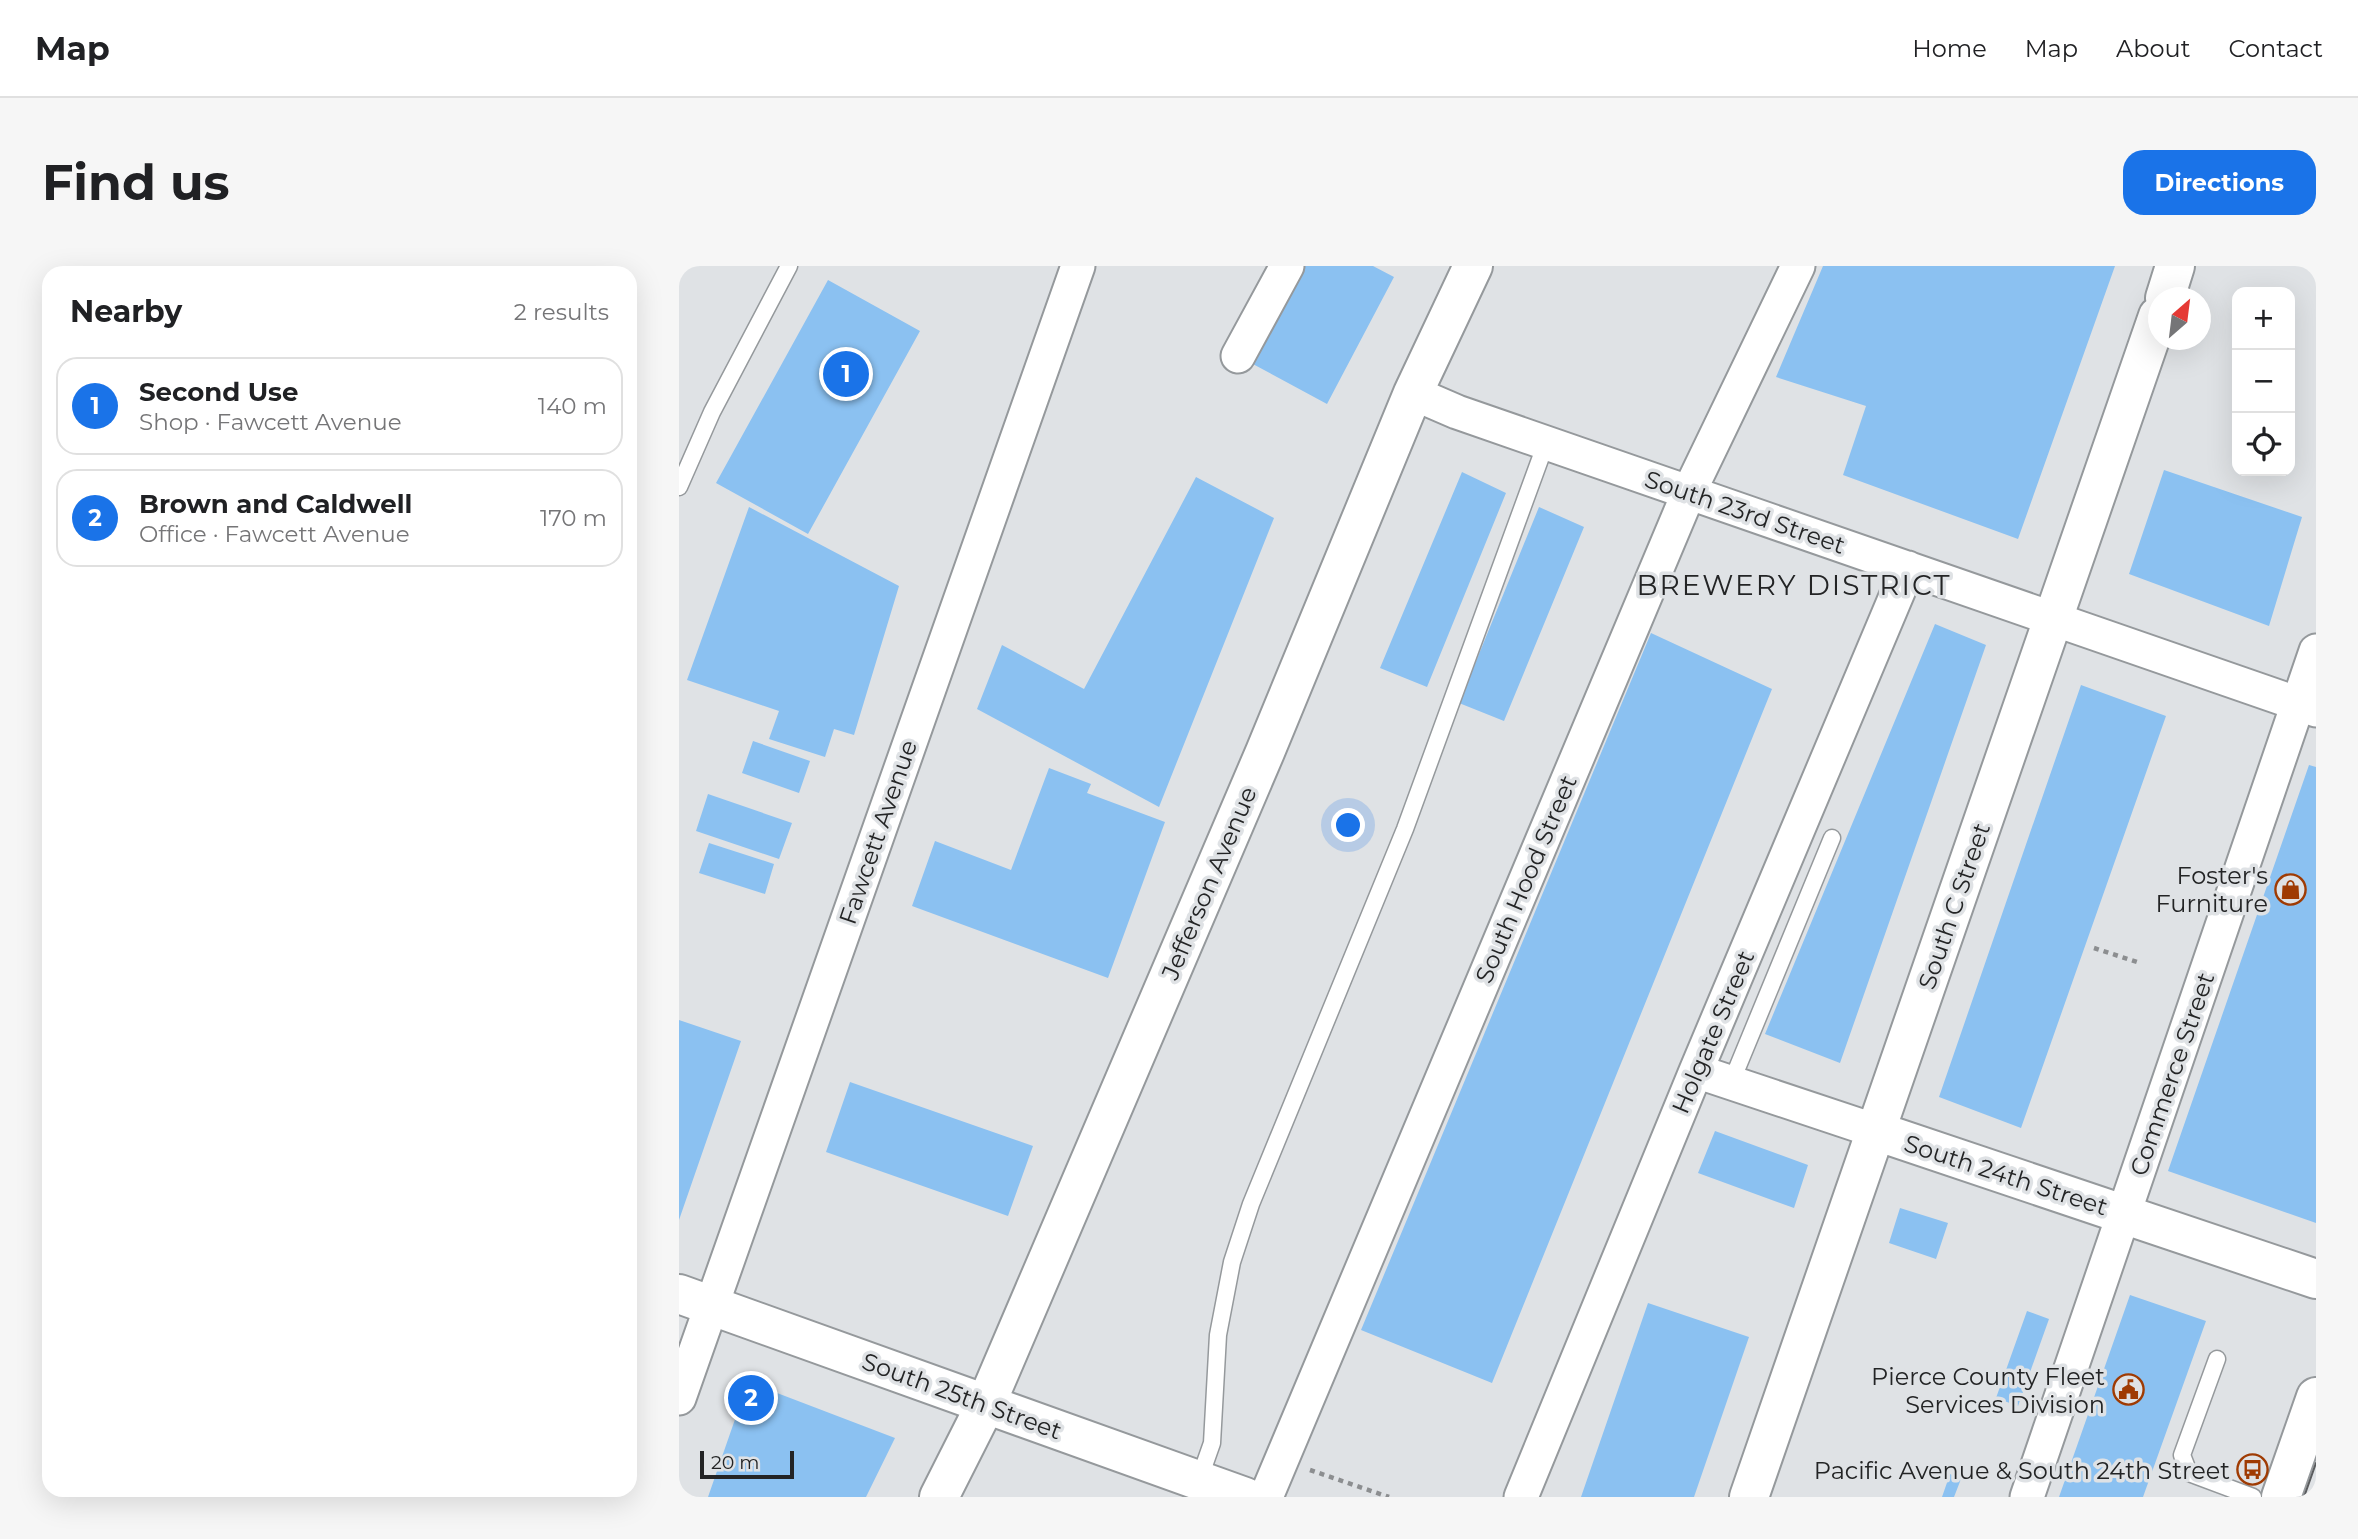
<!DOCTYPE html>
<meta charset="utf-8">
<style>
:root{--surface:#fff;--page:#f6f6f6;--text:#202124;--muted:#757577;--line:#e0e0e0;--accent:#1a73e8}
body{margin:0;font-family:Montserrat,sans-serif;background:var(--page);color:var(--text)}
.controls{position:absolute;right:21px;top:21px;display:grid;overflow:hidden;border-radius:14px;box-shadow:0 7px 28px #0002}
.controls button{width:63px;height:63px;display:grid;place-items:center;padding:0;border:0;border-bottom:2px solid var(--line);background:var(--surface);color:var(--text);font:35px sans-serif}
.compass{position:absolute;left:1469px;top:21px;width:63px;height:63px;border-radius:50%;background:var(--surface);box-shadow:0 7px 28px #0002;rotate:28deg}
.scale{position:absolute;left:21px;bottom:18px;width:94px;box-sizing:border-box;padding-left:7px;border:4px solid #232425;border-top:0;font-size:19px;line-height:24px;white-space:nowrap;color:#232425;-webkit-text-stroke:5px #dfe2e5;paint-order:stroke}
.you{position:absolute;left:670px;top:560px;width:24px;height:24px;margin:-18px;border:5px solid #fff;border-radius:50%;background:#1a73e8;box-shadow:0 0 0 10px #1a73e833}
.badge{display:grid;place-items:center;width:46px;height:46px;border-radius:50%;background:var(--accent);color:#fff;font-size:23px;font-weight:700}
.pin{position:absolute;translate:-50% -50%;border:4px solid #fff;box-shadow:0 2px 7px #0006}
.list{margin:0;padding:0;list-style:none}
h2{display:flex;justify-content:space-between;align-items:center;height:91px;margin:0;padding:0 28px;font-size:30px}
h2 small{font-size:23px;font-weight:400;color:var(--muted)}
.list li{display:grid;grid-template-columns:46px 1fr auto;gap:21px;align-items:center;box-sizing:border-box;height:98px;margin:0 14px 14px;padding:0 14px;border:2px solid var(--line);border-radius:21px}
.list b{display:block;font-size:26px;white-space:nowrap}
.list p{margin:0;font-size:23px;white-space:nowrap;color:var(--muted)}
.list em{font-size:23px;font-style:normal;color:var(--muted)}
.icon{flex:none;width:38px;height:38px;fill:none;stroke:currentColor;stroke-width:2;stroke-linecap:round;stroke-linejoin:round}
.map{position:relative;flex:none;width:1637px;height:1231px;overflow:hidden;border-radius:21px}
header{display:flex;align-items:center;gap:42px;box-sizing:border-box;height:98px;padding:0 35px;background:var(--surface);border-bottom:2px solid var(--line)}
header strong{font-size:33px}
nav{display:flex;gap:38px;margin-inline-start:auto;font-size:24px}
.intro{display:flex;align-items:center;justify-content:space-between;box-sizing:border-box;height:168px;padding:0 42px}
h1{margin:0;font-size:49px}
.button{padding:18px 32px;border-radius:21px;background:var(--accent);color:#fff;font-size:24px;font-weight:700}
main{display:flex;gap:42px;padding:0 42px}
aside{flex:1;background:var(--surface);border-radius:21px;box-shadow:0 7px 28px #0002}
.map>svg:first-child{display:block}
.building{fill:#8bc1f1}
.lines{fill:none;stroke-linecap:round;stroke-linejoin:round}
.service-casing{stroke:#95999c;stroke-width:19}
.minor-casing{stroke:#95999c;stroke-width:37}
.tertiary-casing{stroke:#95999c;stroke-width:42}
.secondary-casing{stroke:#95999c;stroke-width:42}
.primary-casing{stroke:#95999c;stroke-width:42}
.path{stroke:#8c8e90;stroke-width:4.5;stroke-dasharray:5 5;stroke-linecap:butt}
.service{stroke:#fff;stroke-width:16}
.minor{stroke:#fff;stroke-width:33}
.tertiary{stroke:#fff;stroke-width:38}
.secondary{stroke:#fff;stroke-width:38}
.primary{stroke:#fff;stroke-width:38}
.tram{stroke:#5a5c5e;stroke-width:2}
.labels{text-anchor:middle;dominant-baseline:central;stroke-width:7;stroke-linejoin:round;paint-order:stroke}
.street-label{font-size:24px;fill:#232425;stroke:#dfe2e5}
.poi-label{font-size:24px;fill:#232425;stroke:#dfe2e5;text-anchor:end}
.quarter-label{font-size:28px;letter-spacing:2px;fill:#232425;stroke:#dfe2e5}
</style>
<header>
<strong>Map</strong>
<nav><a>Home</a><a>Map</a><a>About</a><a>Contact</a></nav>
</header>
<div class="intro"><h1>Find us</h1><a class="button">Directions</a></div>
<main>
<aside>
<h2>Nearby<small>2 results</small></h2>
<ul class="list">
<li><span class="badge">1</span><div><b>Second Use</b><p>Shop · Fawcett Avenue</p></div><em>140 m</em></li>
<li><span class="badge">2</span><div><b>Brown and Caldwell</b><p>Office · Fawcett Avenue</p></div><em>170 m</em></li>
</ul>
</aside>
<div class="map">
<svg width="1637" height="1231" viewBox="0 0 1637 1231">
<rect width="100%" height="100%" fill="#dfe2e5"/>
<!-- building -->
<path class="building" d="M623 0H694L715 11 648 138 572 97Z
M1144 0H1436L1339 273 1164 209 1187 140 1097 111Z
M149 14 241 65 129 268 37 217Z
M1485 204 1623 251 1590 360 1450 308Z
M783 206 827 227 748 421 701 402Z
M517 211 595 252 480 541 298 443 323 379 405 423Z
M70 241 220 320 175 469 155 463 146 491 90 473 100 445 8 414Z
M860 241 905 261 825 455 780 437Z
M1256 358 1307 379 1161 797 1086 768Z
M972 367 1093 423 813 1117 682 1064Z
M1402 419 1487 450 1342 862 1260 831Z
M74 475 131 495 120 527 63 507Z
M1630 499 1637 501V957L1489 905Z
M370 502 412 518 408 527 486 556 429 712 233 640 256 575 332 604Z
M29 528 113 557 100 593 17 565Z
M30 577 95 598 86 628 20 607Z
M0 754 62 775 0 954Z
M171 816 354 880 329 950 147 886Z
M1036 865 1129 899 1115 942 1019 907Z
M1221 942 1269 957 1257 993 1210 977Z
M1451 1029 1527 1055 1464 1231H1380Z
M969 1037 1070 1071 1015 1231H902Z
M1348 1045 1370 1053 1339 1140 1317 1132Z
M69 1116 216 1172 187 1231H29Z
M1271 1208 1282 1213 1275 1231H1263Z"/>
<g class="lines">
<defs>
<path id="service" d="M0 221 33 146 110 0
M1052 817 1153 572
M1538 1093 1503 1189 1510 1207 1574 1231
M520 1214 533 1177 539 1069 553 996 572 938 726 563 867 177"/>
<path id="minor" d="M559 90 608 0
M734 127 778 146 1637 444
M1017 805 1197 865
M0 1132 399 0
M587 1231 1010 226 1119 0
M842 1231 1017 805 1229 302
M1348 1231 1637 385"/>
<path id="tertiary" d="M1486 32 1496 0
M1197 865 1637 1013
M0 1028 566 1231
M1070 1231 1479 50"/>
<path id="secondary" d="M260 1231 307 1138 586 486 734 127 794 0"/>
<path id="primary" d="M1602 1231 1637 1131"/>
</defs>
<!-- service casing -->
<use href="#service" class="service-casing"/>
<!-- minor casing -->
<use href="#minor" class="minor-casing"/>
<!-- tertiary casing -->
<use href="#tertiary" class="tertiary-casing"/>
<!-- secondary casing -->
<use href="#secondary" class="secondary-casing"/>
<!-- primary casing -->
<use href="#primary" class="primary-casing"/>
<!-- path -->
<path class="path" d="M1415 682 1458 696
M631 1204 710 1231"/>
<!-- service -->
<use href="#service" class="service"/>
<!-- minor -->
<use href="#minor" class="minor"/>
<!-- tertiary -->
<use href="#tertiary" class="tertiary"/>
<!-- secondary -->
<use href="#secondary" class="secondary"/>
<!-- primary -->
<use href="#primary" class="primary"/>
<!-- tram -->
<path class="tram" d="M1625 1231 1637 1197"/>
</g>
<!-- icons -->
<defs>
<symbol id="shop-ring" viewBox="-11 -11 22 22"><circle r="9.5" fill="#dfe2e5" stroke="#9f3b03" stroke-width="1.5"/><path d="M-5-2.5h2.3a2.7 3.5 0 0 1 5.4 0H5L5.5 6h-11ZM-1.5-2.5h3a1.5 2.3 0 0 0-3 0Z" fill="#9f3b03"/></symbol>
<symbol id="civic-ring" viewBox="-11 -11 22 22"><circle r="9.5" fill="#dfe2e5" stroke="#9f3b03" stroke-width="1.5"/><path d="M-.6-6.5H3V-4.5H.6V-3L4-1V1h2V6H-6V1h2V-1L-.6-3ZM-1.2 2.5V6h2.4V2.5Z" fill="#9f3b03"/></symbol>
<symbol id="bus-ring" viewBox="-11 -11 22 22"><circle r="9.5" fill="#dfe2e5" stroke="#9f3b03" stroke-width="1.5"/><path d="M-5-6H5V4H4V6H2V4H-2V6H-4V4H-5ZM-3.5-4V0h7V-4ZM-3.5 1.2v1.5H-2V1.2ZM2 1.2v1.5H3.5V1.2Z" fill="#9f3b03"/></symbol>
</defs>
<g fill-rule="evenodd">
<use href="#shop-ring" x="1594" y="606" width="35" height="35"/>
<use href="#civic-ring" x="1432" y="1106" width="35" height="35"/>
<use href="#bus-ring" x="1556" y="1186" width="35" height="35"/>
</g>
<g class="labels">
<!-- street labels -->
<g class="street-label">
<text transform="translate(1066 246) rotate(19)">South 23rd Street</text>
<text transform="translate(199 566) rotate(-71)">Fawcett Avenue</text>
<text transform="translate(847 613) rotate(-67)">South Hood Street</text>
<text transform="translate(530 617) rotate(-67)">Jefferson Avenue</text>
<text transform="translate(1275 640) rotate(-71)">South C Street</text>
<text transform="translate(1034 766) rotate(-67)">Holgate Street</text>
<text transform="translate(1493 808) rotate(-71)">Commerce Street</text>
<text transform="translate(1327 909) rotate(18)">South 24th Street</text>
<text transform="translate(283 1130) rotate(20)">South 25th Street</text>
</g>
<!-- poi labels -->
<g class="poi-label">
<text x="1589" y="609">Foster's<tspan x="1589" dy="28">Furniture</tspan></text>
<text x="1426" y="1110">Pierce County Fleet<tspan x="1426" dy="28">Services Division</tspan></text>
<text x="1551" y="1204">Pacific Avenue &amp; South 24th Street</text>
</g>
<!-- quarter labels -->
<g class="quarter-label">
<text x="1115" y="319">BREWERY DISTRICT</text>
</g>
</g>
</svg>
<div class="controls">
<button>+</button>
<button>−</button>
<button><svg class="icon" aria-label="locate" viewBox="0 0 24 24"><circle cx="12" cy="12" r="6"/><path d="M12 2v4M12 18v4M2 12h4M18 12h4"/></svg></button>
</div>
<svg class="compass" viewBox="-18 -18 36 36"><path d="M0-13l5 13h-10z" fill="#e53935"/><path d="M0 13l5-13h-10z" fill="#757577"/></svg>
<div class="scale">20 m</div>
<div class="you"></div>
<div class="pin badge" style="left:167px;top:108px">1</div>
<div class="pin badge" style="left:72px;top:1132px">2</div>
</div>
</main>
